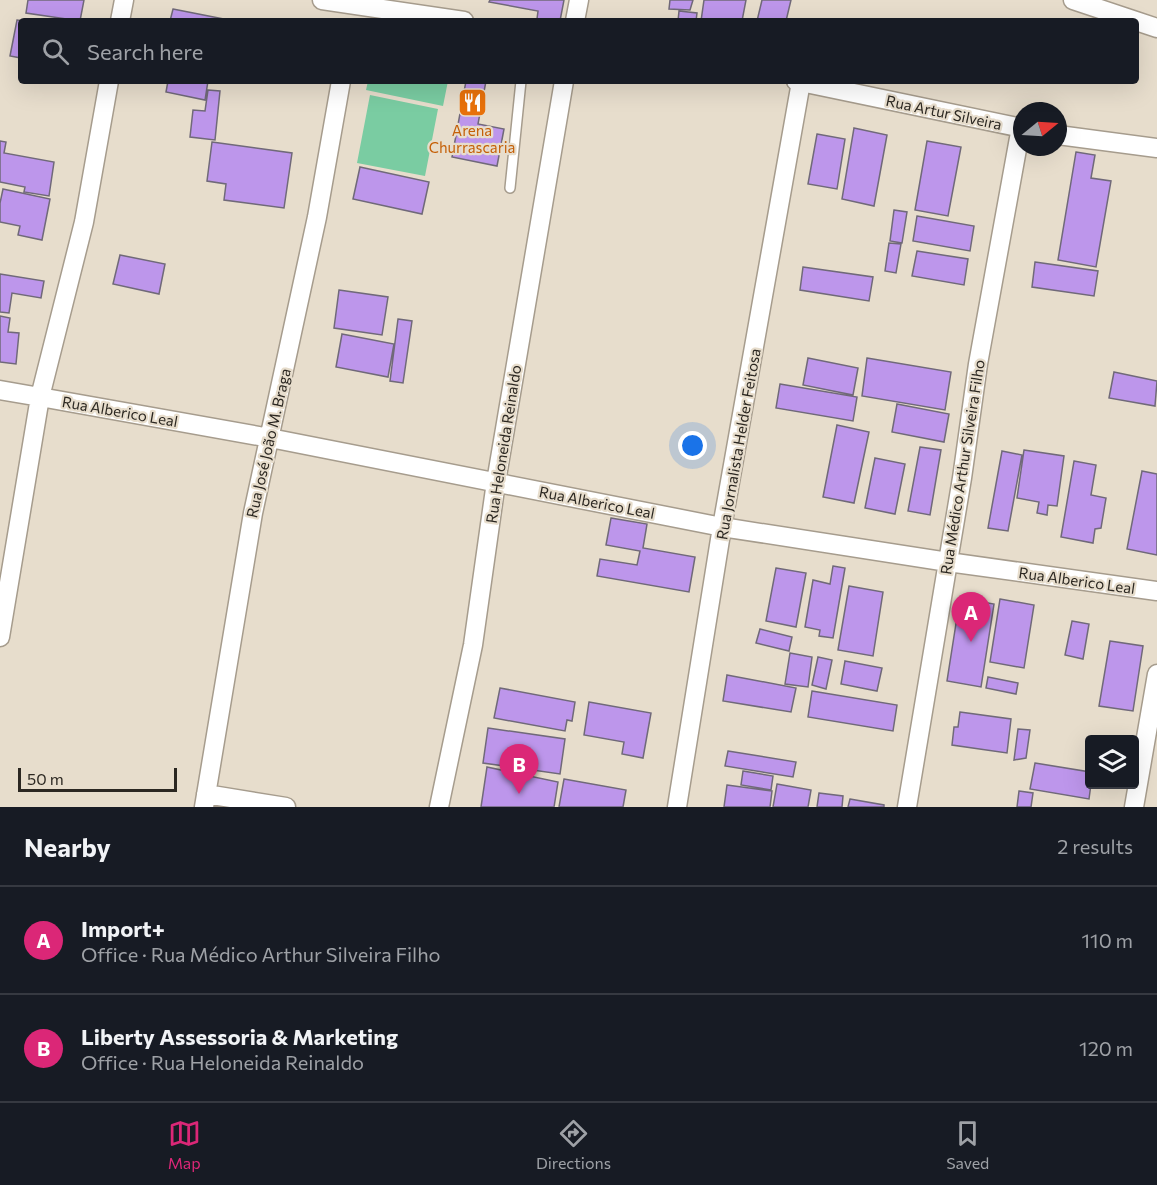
<!DOCTYPE html>
<meta charset="utf-8">
<style>
:root{--surface:#171b24;--page:#242831;--text:#f1f3f6;--muted:#9ea1a6;--line:#363941;--accent:#db2777}
body{margin:0;font-family:Commissioner,sans-serif;background:var(--page);color:var(--text)}
.controls{position:absolute;right:18px;bottom:18px;display:grid;overflow:hidden;border-radius:6px;box-shadow:0 6px 24px #0002}
.controls button{width:54px;height:54px;display:grid;place-items:center;padding:0;border:0;border-bottom:2px solid var(--line);background:var(--surface);color:var(--text);font:30px sans-serif}
.compass{position:absolute;left:1013px;top:102px;width:54px;height:54px;border-radius:50%;background:var(--surface);box-shadow:0 6px 24px #0002;rotate:72deg}
.scale{position:absolute;left:18px;bottom:15px;width:159px;box-sizing:border-box;padding-left:6px;border:3px solid #2b2721;border-top:0;font-size:16px;line-height:21px;white-space:nowrap;color:#2b2721;-webkit-text-stroke:4px #e7ddcc;paint-order:stroke}
.you{position:absolute;left:693px;top:446px;width:21px;height:21px;margin:-15px;border:4px solid #fff;border-radius:50%;background:#1a73e8;box-shadow:0 0 0 9px #1a73e833}
.badge{display:grid;place-items:center;width:39px;height:39px;border-radius:50%;background:var(--accent);color:#fff;font-size:20px;font-weight:700}
.pin{position:absolute;translate:-50% -50px;filter:drop-shadow(0 2px 3px #0008)}
.pin::after{content:'';position:absolute;top:32px;width:21px;height:18px;background:inherit;clip-path:polygon(0 0,100% 0,50% 100%)}
.list{margin:0;padding:0;list-style:none}
h2{display:flex;justify-content:space-between;align-items:center;height:78px;margin:0;padding:0 24px;font-size:26px}
h2 small{font-size:20px;font-weight:400;color:var(--muted)}
.list li{display:grid;grid-template-columns:39px 1fr auto;gap:18px;align-items:center;box-sizing:border-box;height:108px;padding:0 24px;border-top:2px solid var(--line)}
.list b{display:block;font-size:22px;white-space:nowrap}
.list p{margin:0;font-size:20px;white-space:nowrap;color:var(--muted)}
.list em{font-size:20px;font-style:normal;color:var(--muted)}
.icon{flex:none;width:33px;height:33px;fill:none;stroke:currentColor;stroke-width:2;stroke-linecap:round;stroke-linejoin:round}
.map{position:relative;flex:none;width:1157px;height:807px;overflow:hidden}
.search{position:absolute;background:var(--surface);box-shadow:0 6px 24px #0002;left:18px;right:18px;top:18px;height:66px;display:flex;align-items:center;gap:15px;box-sizing:border-box;padding:0 21px;border-radius:6px;color:var(--muted);font-size:22px}
.sheet{height:294px;background:var(--surface)}
nav{display:flex;justify-content:space-around;align-items:center;box-sizing:border-box;height:84px;border-top:2px solid var(--line);background:var(--surface);font-size:16px;color:var(--muted)}
nav a{display:grid;justify-items:center;gap:3px}
nav .on{color:var(--accent)}
.map>svg:first-child{display:block}
.green{fill:#7acca2}
.building{fill:#bd96eb;stroke:#706979;stroke-width:1.5}
.lines{fill:none;stroke-linecap:round;stroke-linejoin:round}
.service-casing{stroke:#a69c8d;stroke-width:12}
.minor-casing{stroke:#a69c8d;stroke-width:21}
.service{stroke:#fff;stroke-width:9}
.minor{stroke:#fff;stroke-width:18}
.labels{text-anchor:middle;dominant-baseline:central;stroke-width:4.5;stroke-linejoin:round;paint-order:stroke}
.street-label{font-size:15px;fill:#2b2721;stroke:#e7ddcc}
.food-label{font-size:15px;fill:#c56008;stroke:#e7ddcc}
</style>
<div class="map">
<svg width="1157" height="807" viewBox="0 0 1157 807">
<rect width="100%" height="100%" fill="#e7ddcc"/>
<!-- green -->
<path class="green" d="M368 81H448L443 106 366 90Z
M370 95 438 109 425 176 357 163Z"/>
<!-- building -->
<path class="building" d="M28 0H84L80 21 26 13Z
M490 0H564L560 21 537 19 538 11 489 2Z
M670 0H693L690 10 669 9Z
M704 0H746L742 21H701Z
M762 0H791L786 21H757Z
M173 9 234 21H170Z
M679 11 697 13 696 21H678Z
M17 20 23 21H21V58L10 56Z
M168 81H208L205 100 166 92Z
M466 81H486L478 124 504 129 497 166 452 157Z
M208 90 220 91 215 140 190 137 193 110 205 111Z
M854 128 887 135 874 206 842 199Z
M817 134 845 139 837 189 808 184Z
M0 141 6 142 4 153 54 162 49 196 24 192 25 187 0 182Z
M927 141 961 147 948 216 915 210Z
M212 142 292 153 284 208 224 200 226 184 207 181Z
M1076 152 1095 155 1091 178 1111 181 1096 267 1058 260Z
M360 167 429 182 422 214 353 199Z
M3 189 50 199 42 240 18 235 20 226 0 222V203Z
M894 210 907 212 902 243 890 241Z
M917 216 974 226 970 251 913 241Z
M889 243 901 244 896 273 885 271Z
M917 251 968 259 964 285 912 276Z
M120 255 165 264 159 294 113 284Z
M1035 262 1098 271 1094 296 1032 287Z
M803 267 873 277 869 301 800 290Z
M0 274 44 281 41 298 12 293 9 313 0 312Z
M339 290 388 297 382 335 334 328Z
M0 316 10 318 8 332 19 333 16 364 0 362Z
M398 319 412 321 403 383 390 381Z
M342 334 394 344 388 377 336 367Z
M808 358 858 368 853 395 803 385Z
M867 358 951 372 945 410 862 396Z
M1114 372 1157 381 1155 406 1109 398Z
M780 384 857 397 853 421 776 408Z
M897 404 949 414 944 442 892 432Z
M837 425 869 432 854 503 823 497Z
M920 447 941 450 930 515 908 511Z
M1024 450 1064 456 1057 506 1048 505 1047 515 1037 513 1039 502 1017 498Z
M1002 451 1022 455 1008 531 988 528Z
M875 458 905 464 895 514 865 508Z
M1074 461 1096 465 1091 495 1106 498 1101 528 1095 529 1093 543 1061 537Z
M1142 471 1157 474V555L1127 549Z
M611 518 647 524 643 548 695 557 689 592 597 576 600 559 637 565 640 551 606 545Z
M833 566 845 568 833 638 819 636 820 630 805 627 813 580 830 584Z
M776 568 806 573 796 627 766 621Z
M849 586 883 592 873 656 838 650Z
M960 598 994 604 981 687 947 681Z
M1000 599 1034 605 1024 668 990 662Z
M1072 621 1089 624 1083 659 1065 655Z
M760 629 792 637 789 651 756 643Z
M1110 641 1143 646 1133 711 1099 706Z
M790 653 812 657 808 687 785 684Z
M818 657 832 660 826 689 812 685Z
M845 661 882 668 877 691 841 684Z
M727 675 796 688 791 712 723 701Z
M988 677 1018 683 1016 694 986 688Z
M500 688 575 702 572 721 567 720 565 731 494 718Z
M812 691 897 705 893 731 808 717Z
M589 702 651 713 643 758 622 754 624 742 584 735Z
M960 712 1011 719 1007 753 952 745 954 727H958Z
M488 728 565 739 560 774 483 763Z
M1018 729 1030 730 1026 758 1014 760Z
M728 751 796 762 793 777 725 766Z
M1035 763 1090 772V784H1091L1089 799 1030 789Z
M487 767 558 782 554 807H481Z
M743 771 773 776 771 790 741 785Z
M564 779 626 790 623 807H559Z
M777 784 811 790 808 807H773Z
M727 785 772 791 770 807H724Z
M1019 791 1033 793 1031 807H1017Z
M819 793 843 796 842 807H817Z
M850 799 884 805V807H848Z"/>
<g class="lines">
<defs>
<path id="service" d="M510 188 521 81"/>
<path id="minor" d="M322 0 464 21
M1073 0 1136 21
M120 21 124 0
M575 21 579 0
M1136 21 1157 28
M796 81 1022 128
M1058 135 1157 148
M0 390 40 397 84 222 109 81
M0 637 40 397 270 438 722 527 948 562 1157 591
M206 794 286 807
M204 807 253 513 317 217 341 81
M439 807 473 645 496 482 564 81
M677 807 722 527 801 82
M907 807 962 478 978 364 1021 127
M1134 807 1157 674"/>
</defs>
<!-- service casing -->
<use href="#service" class="service-casing"/>
<!-- minor casing -->
<use href="#minor" class="minor-casing"/>
<!-- service -->
<use href="#service" class="service"/>
<!-- minor -->
<use href="#minor" class="minor"/>
</g>
<!-- icons -->
<defs>
<symbol id="restaurant-square" viewBox="-11 -11 22 22"><rect x="-9" y="-9" width="18" height="18" rx="4" fill="#e8710a" stroke="#e7ddcc"/><path d="M-5-6h1v4h1v-4h1v4h1v-4h1v5L-1.5 .5V6h-2V.5L-5-1ZM5-6V6H3V1.5H1.5Q1.5-4 5-6Z" fill="#fff"/></symbol>
</defs>
<g fill-rule="evenodd">
<use href="#restaurant-square" x="456" y="86" width="33" height="33"/>
</g>
<g class="labels">
<!-- street labels -->
<g class="street-label">
<text transform="translate(944 112) rotate(12)">Rua Artur Silveira</text>
<text transform="translate(120 411) rotate(10)">Rua Alberico Leal</text>
<text transform="translate(268 443) rotate(-77)">Rua José João M. Braga</text>
<text transform="translate(503 444) rotate(-81)">Rua Heloneida Reinaldo</text>
<text transform="translate(738 444) rotate(-80)">Rua Jornalista Helder Feitosa</text>
<text transform="translate(962 467) rotate(-81)">Rua Médico Arthur Silveira Filho</text>
<text transform="translate(597 502) rotate(11)">Rua Alberico Leal</text>
<text transform="translate(1077 580) rotate(8)">Rua Alberico Leal</text>
</g>
<!-- food labels -->
<g class="food-label">
<text x="472" y="130">Arena<tspan x="472" dy="17">Churrascaria</tspan></text>
</g>
</g>
</svg>
<div class="controls">
<button><svg class="icon" aria-label="layers" viewBox="0 0 24 24"><path d="M12 4l9 5-9 5-9-5zM3 14l9 5 9-5"/></svg></button>
</div>
<svg class="compass" viewBox="-18 -18 36 36"><path d="M0-13l5 13h-10z" fill="#e53935"/><path d="M0 13l5-13h-10z" fill="#9ea1a6"/></svg>
<div class="scale">50 m</div>
<div class="you"></div>
<div class="pin badge" style="left:971px;top:642px">A</div>
<div class="pin badge" style="left:519px;top:794px">B</div>
<div class="search"><svg class="icon" aria-label="search" viewBox="0 0 24 24"><circle cx="10" cy="10" r="6"/><path d="M15 15l6 6"/></svg>Search here</div>
</div>
<section class="sheet">
<h2>Nearby<small>2 results</small></h2>
<ul class="list">
<li><span class="badge">A</span><div><b>Import+</b><p>Office · Rua Médico Arthur Silveira Filho</p></div><em>110 m</em></li>
<li><span class="badge">B</span><div><b>Liberty Assessoria &amp; Marketing</b><p>Office · Rua Heloneida Reinaldo</p></div><em>120 m</em></li>
</ul>
</section>
<nav>
<a class="on"><svg class="icon" aria-label="map" viewBox="0 0 24 24"><path d="M3 6l6-2 6 2 6-2v14l-6 2-6-2-6 2zM9 4v14M15 6v14"/></svg>Map</a>
<a><svg class="icon" aria-label="directions" viewBox="0 0 24 24"><path d="M12 3l9 9-9 9-9-9zM9 14v-3h6M13 9l2 2-2 2"/></svg>Directions</a>
<a><svg class="icon" aria-label="saved" viewBox="0 0 24 24"><path d="M7 4h10v16l-5-4-5 4z"/></svg>Saved</a>
</nav>
